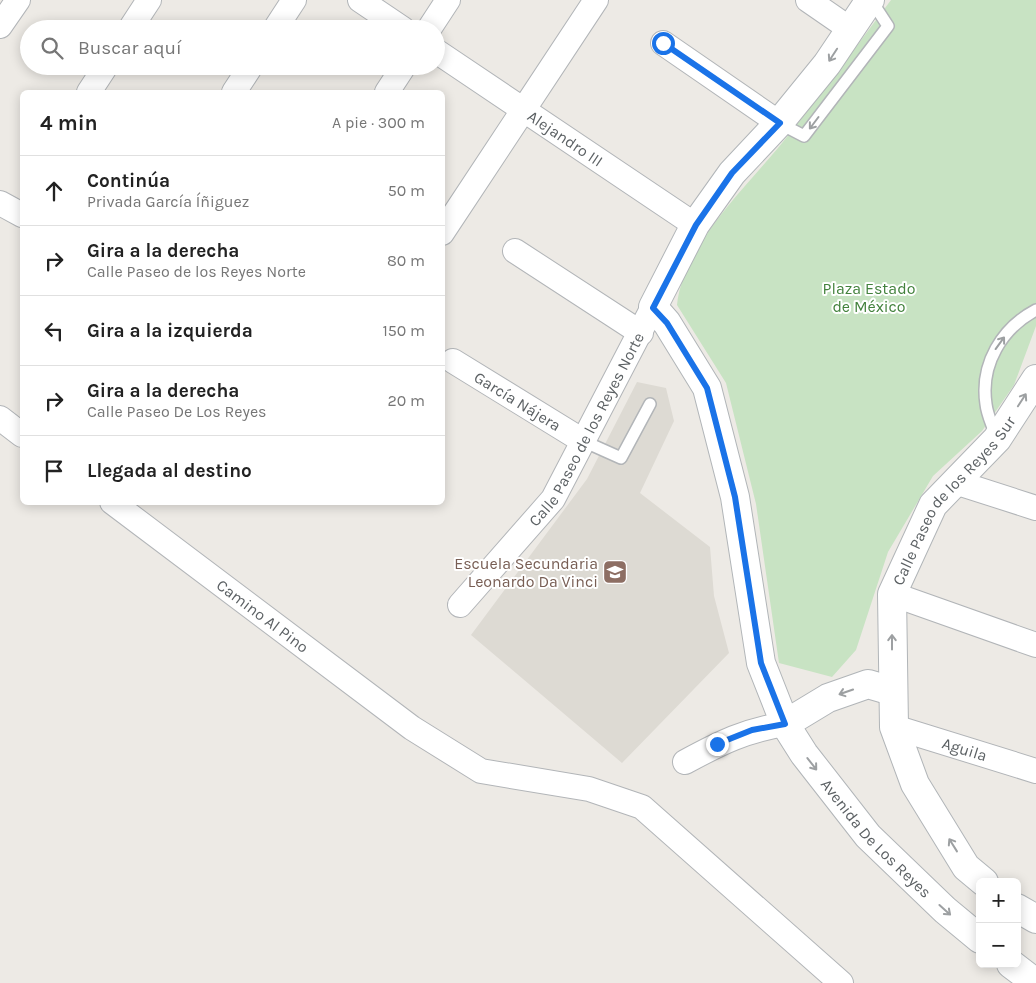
<!DOCTYPE html>
<html lang="es">
<meta charset="utf-8">
<style>
:root{--surface:#fff;--page:#f2f2f2;--text:#222;--muted:#767676;--line:#e0e0e0}
body{margin:0;font-family:Karla,sans-serif;background:var(--page);color:var(--text)}
.controls{position:absolute;right:15px;bottom:15px;display:grid;overflow:hidden;border-radius:8px;box-shadow:0 2px 12px #0003}
.controls button{width:45px;height:45px;display:grid;place-items:center;padding:0;border:0;border-bottom:1px solid var(--line);background:var(--surface);color:var(--text);font:25px sans-serif}
.stop{position:absolute;width:15px;height:15px;margin:-11px;border:4px solid #1a73e8;border-radius:50%;background:#fff}
.stop.end{background:#1a73e8;border-color:#fff;box-shadow:0 1px 5px #0008}
.list{margin:0;padding:0;list-style:none}
h2{display:flex;justify-content:space-between;align-items:center;height:65px;margin:0;padding:0 20px;font-size:21px}
h2 small{font-size:16px;font-weight:400;color:var(--muted)}
.list li{display:grid;grid-template-columns:32px 1fr auto;gap:15px;align-items:center;box-sizing:border-box;height:70px;padding:0 20px;border-top:1px solid var(--line)}
.list b{display:block;font-size:19px;white-space:nowrap}
.list p{margin:0;font-size:16px;white-space:nowrap;color:var(--muted)}
.list em{font-size:16px;font-style:normal;color:var(--muted)}
.icon{flex:none;width:28px;height:28px;fill:none;stroke:currentColor;stroke-width:2;stroke-linecap:round;stroke-linejoin:round}
.map{position:relative;flex:none;width:1036px;height:983px;overflow:hidden}
.search{position:absolute;background:var(--surface);box-shadow:0 2px 12px #0003;left:20px;top:20px;width:425px;height:55px;display:flex;align-items:center;gap:12px;box-sizing:border-box;padding:0 18px;border-radius:28px;color:var(--muted);font-size:19px}
.panel{position:absolute;background:var(--surface);box-shadow:0 2px 12px #0003;left:20px;top:90px;width:425px;height:415px;border-radius:8px}
.map>svg:first-child{display:block}
.education{fill:#dddad3}
.green{fill:#c8e3c3}
.lines{fill:none;stroke-linecap:round;stroke-linejoin:round}
.lane-casing{stroke:#b2b5b8;stroke-width:14}
.street-casing{stroke:#b2b5b8;stroke-width:26}
.secondary-casing{stroke:#b1b5b8;stroke-width:30}
.lane{stroke:#fff;stroke-width:11}
.street{stroke:#fff;stroke-width:24}
.secondary{stroke:#fff;stroke-width:28}
.oneway{stroke:#9da0a2}
.route{stroke:#1a73e8;stroke-width:6}
.labels{text-anchor:middle;dominant-baseline:central;stroke-width:4;stroke-linejoin:round;paint-order:stroke}
.street-label{font-size:16px;fill:#5c6164;stroke:#fff}
.park-label{font-size:16px;fill:#43823d;stroke:#fff}
.education-label{font-size:16px;fill:#785e54;stroke:#fff;text-anchor:end}
</style>
<div class="map">
<svg width="1036" height="983" viewBox="0 0 1036 983">
<rect width="100%" height="100%" fill="#edeae5"/>
<!-- education -->
<path class="education" d="M637 382 666 388 674 421 640 493 710 547 714 596 729 653 622 763 471 635 587 479Z"/>
<!-- green -->
<path class="green" d="M891 0H1036V326L1014 385 982 431 933 476 888 552 856 650 832 677 779 663 756 504 726 383 677 305C683 247 742 191 778 148 818 100 854 49 891 0Z"/>
<g class="lines">
<defs>
<path id="lane" d="M779 123 804 136 888 26 871 0
M996 437C993 426 987 415 986 404 980 364 1002 328 1036 310
M583 441 621 458 650 404"/>
<g id="street">
<path d="M360 0 403 29"/>
<path d="M808 0 850 29"/>
<path d="M0 26 18 0"/>
<path d="M130 29 149 0"/>
<path d="M275 29 294 0"/>
<path d="M429 29 448 0"/>
<path d="M663 43 779 123"/>
<path id="s1" d="M436 51 695 225"/>
<path d="M89 92 106 66"/>
<path d="M234 92 251 66"/>
<path d="M387 92 404 66"/>
<path d="M0 203 22 215"/>
<path d="M442 233 596 0"/>
<path d="M515 251 641 333"/>
<path id="s2" d="M453 361 583 441"/>
<path d="M0 418 22 435"/>
<path d="M955 482 1036 508"/>
<path id="s3" d="M112 502 412 728 481 771 589 789 642 807 841 983"/>
<path d="M892 594 1036 645"/>
<path id="s4" d="M460 605 553 499 653 307"/>
<path id="s5" d="M894 727 1036 771"/>
<path d="M685 762C722 742 744 731 785 724"/>
</g>
<g id="secondary">
<path id="s6" d="M870 0 827 64 779 123 732 173 695 225 653 307 667 323 707 388 735 497 761 663 785 724 804 754 868 836 945 910 980 939"/>
<path d="M785 724 828 698 868 684 892 691"/>
<path id="s7" d="M984 882 966 867 915 784 894 727 892 594 933 505 997 439 1036 379"/>
<path d="M1017 908 1036 919"/>
<path d="M1011 964 1036 983"/>
</g>
</defs>
<!-- lane casing -->
<use href="#lane" class="lane-casing"/>
<!-- street casing -->
<use href="#street" class="street-casing"/>
<!-- secondary casing -->
<use href="#secondary" class="secondary-casing"/>
<!-- lane -->
<use href="#lane" class="lane"/>
<!-- street -->
<use href="#street" class="street"/>
<!-- secondary -->
<use href="#secondary" class="secondary"/>
</g>
<!-- one-way arrows -->
<defs><path id="oneway-shaft" d="M-6 0H5M1.5-3L5.5 0L1.5 3" fill="none" stroke-width="1.6" stroke-linecap="round" stroke-linejoin="round" transform="scale(1.25)"/></defs>
<g class="oneway">
<use href="#oneway-shaft" transform="translate(833 55) rotate(123)"/>
<use href="#oneway-shaft" transform="translate(814 123) rotate(127)"/>
<use href="#oneway-shaft" transform="translate(1000 343) rotate(-54)"/>
<use href="#oneway-shaft" transform="translate(1022 400) rotate(-57)"/>
<use href="#oneway-shaft" transform="translate(892 642) rotate(-90)"/>
<use href="#oneway-shaft" transform="translate(846 692) rotate(161)"/>
<use href="#oneway-shaft" transform="translate(812 764) rotate(52)"/>
<use href="#oneway-shaft" transform="translate(953 845) rotate(-122)"/>
<use href="#oneway-shaft" transform="translate(945 910) rotate(42)"/>
</g>
<g class="lines">
<!-- route -->
<path class="route" d="M663 43 780 123 732 173 696 225 653 308 667 323 707 388 735 497 761 663 785 724 752 730 717 744"/>
</g>
<!-- icons -->
<defs>
<symbol id="school-square" viewBox="-11 -11 22 22"><rect x="-9" y="-9" width="18" height="18" rx="4" fill="#8d6e63" stroke="#fff"/><path d="M0-5L7-2L0 1L-7-2ZM-4 1L0 2.5L4 1V4Q0 6-4 4Z" fill="#fff"/></symbol>
</defs>
<g fill-rule="evenodd">
<use href="#school-square" x="601" y="558" width="28" height="28"/>
</g>
<g class="labels">
<!-- street labels -->
<g class="street-label">
<text stroke="none"><textPath href="#s1" startOffset="156">Alejandro III</textPath></text>
<text stroke="none"><textPath href="#s2" startOffset="76">García Nájera</textPath></text>
<text stroke="none"><textPath href="#s4" startOffset="218">Calle Paseo de los Reyes Norte</textPath></text>
<text stroke="none"><textPath href="#s7" startOffset="428">Calle Paseo de los Reyes Sur</textPath></text>
<text stroke="none"><textPath href="#s3" startOffset="189">Camino Al Pino</textPath></text>
<text stroke="none"><textPath href="#s5" startOffset="74">Aguila</textPath></text>
<text stroke="none"><textPath href="#s6" startOffset="968">Avenida De Los Reyes</textPath></text>
</g>
<!-- park labels -->
<g class="park-label">
<text x="869" y="288">Plaza Estado<tspan x="869" dy="18">de México</tspan></text>
</g>
<!-- education labels -->
<g class="education-label">
<text x="598" y="563">Escuela Secundaria<tspan x="598" dy="18">Leonardo Da Vinci</tspan></text>
</g>
</g>
</svg>
<div class="controls">
<button>+</button>
<button>−</button>
</div>
<div class="stop" style="left:663px;top:43px"></div>
<div class="stop end" style="left:717px;top:744px"></div>
<div class="search"><svg class="icon" aria-label="search" viewBox="0 0 24 24"><circle cx="10" cy="10" r="6"/><path d="M15 15l6 6"/></svg>Buscar aquí</div>
<section class="panel">
<h2>4 min<small>A pie · 300 m</small></h2>
<ul class="list">
<li><svg class="icon" aria-label="ahead" viewBox="0 0 24 24"><path d="M12 20V5M6 11l6-6 6 6"/></svg><div><b>Continúa</b><p>Privada García Íñiguez</p></div><em>50 m</em></li>
<li><svg class="icon" aria-label="right" viewBox="0 0 24 24"><path d="M7 20v-9h11M14 6l5 5-5 5"/></svg><div><b>Gira a la derecha</b><p>Calle Paseo de los Reyes Norte</p></div><em>80 m</em></li>
<li><svg class="icon" aria-label="left" viewBox="0 0 24 24"><path d="M17 20v-9H6M10 6l-5 5 5 5"/></svg><div><b>Gira a la izquierda</b></div><em>150 m</em></li>
<li><svg class="icon" aria-label="right" viewBox="0 0 24 24"><path d="M7 20v-9h11M14 6l5 5-5 5"/></svg><div><b>Gira a la derecha</b><p>Calle Paseo De Los Reyes</p></div><em>20 m</em></li>
<li><svg class="icon" aria-label="arrive" viewBox="0 0 24 24"><path d="M6 21V4h12l-3 4 3 4H6"/></svg><div><b>Llegada al destino</b></div></li>
</ul>
</section>
</div>
